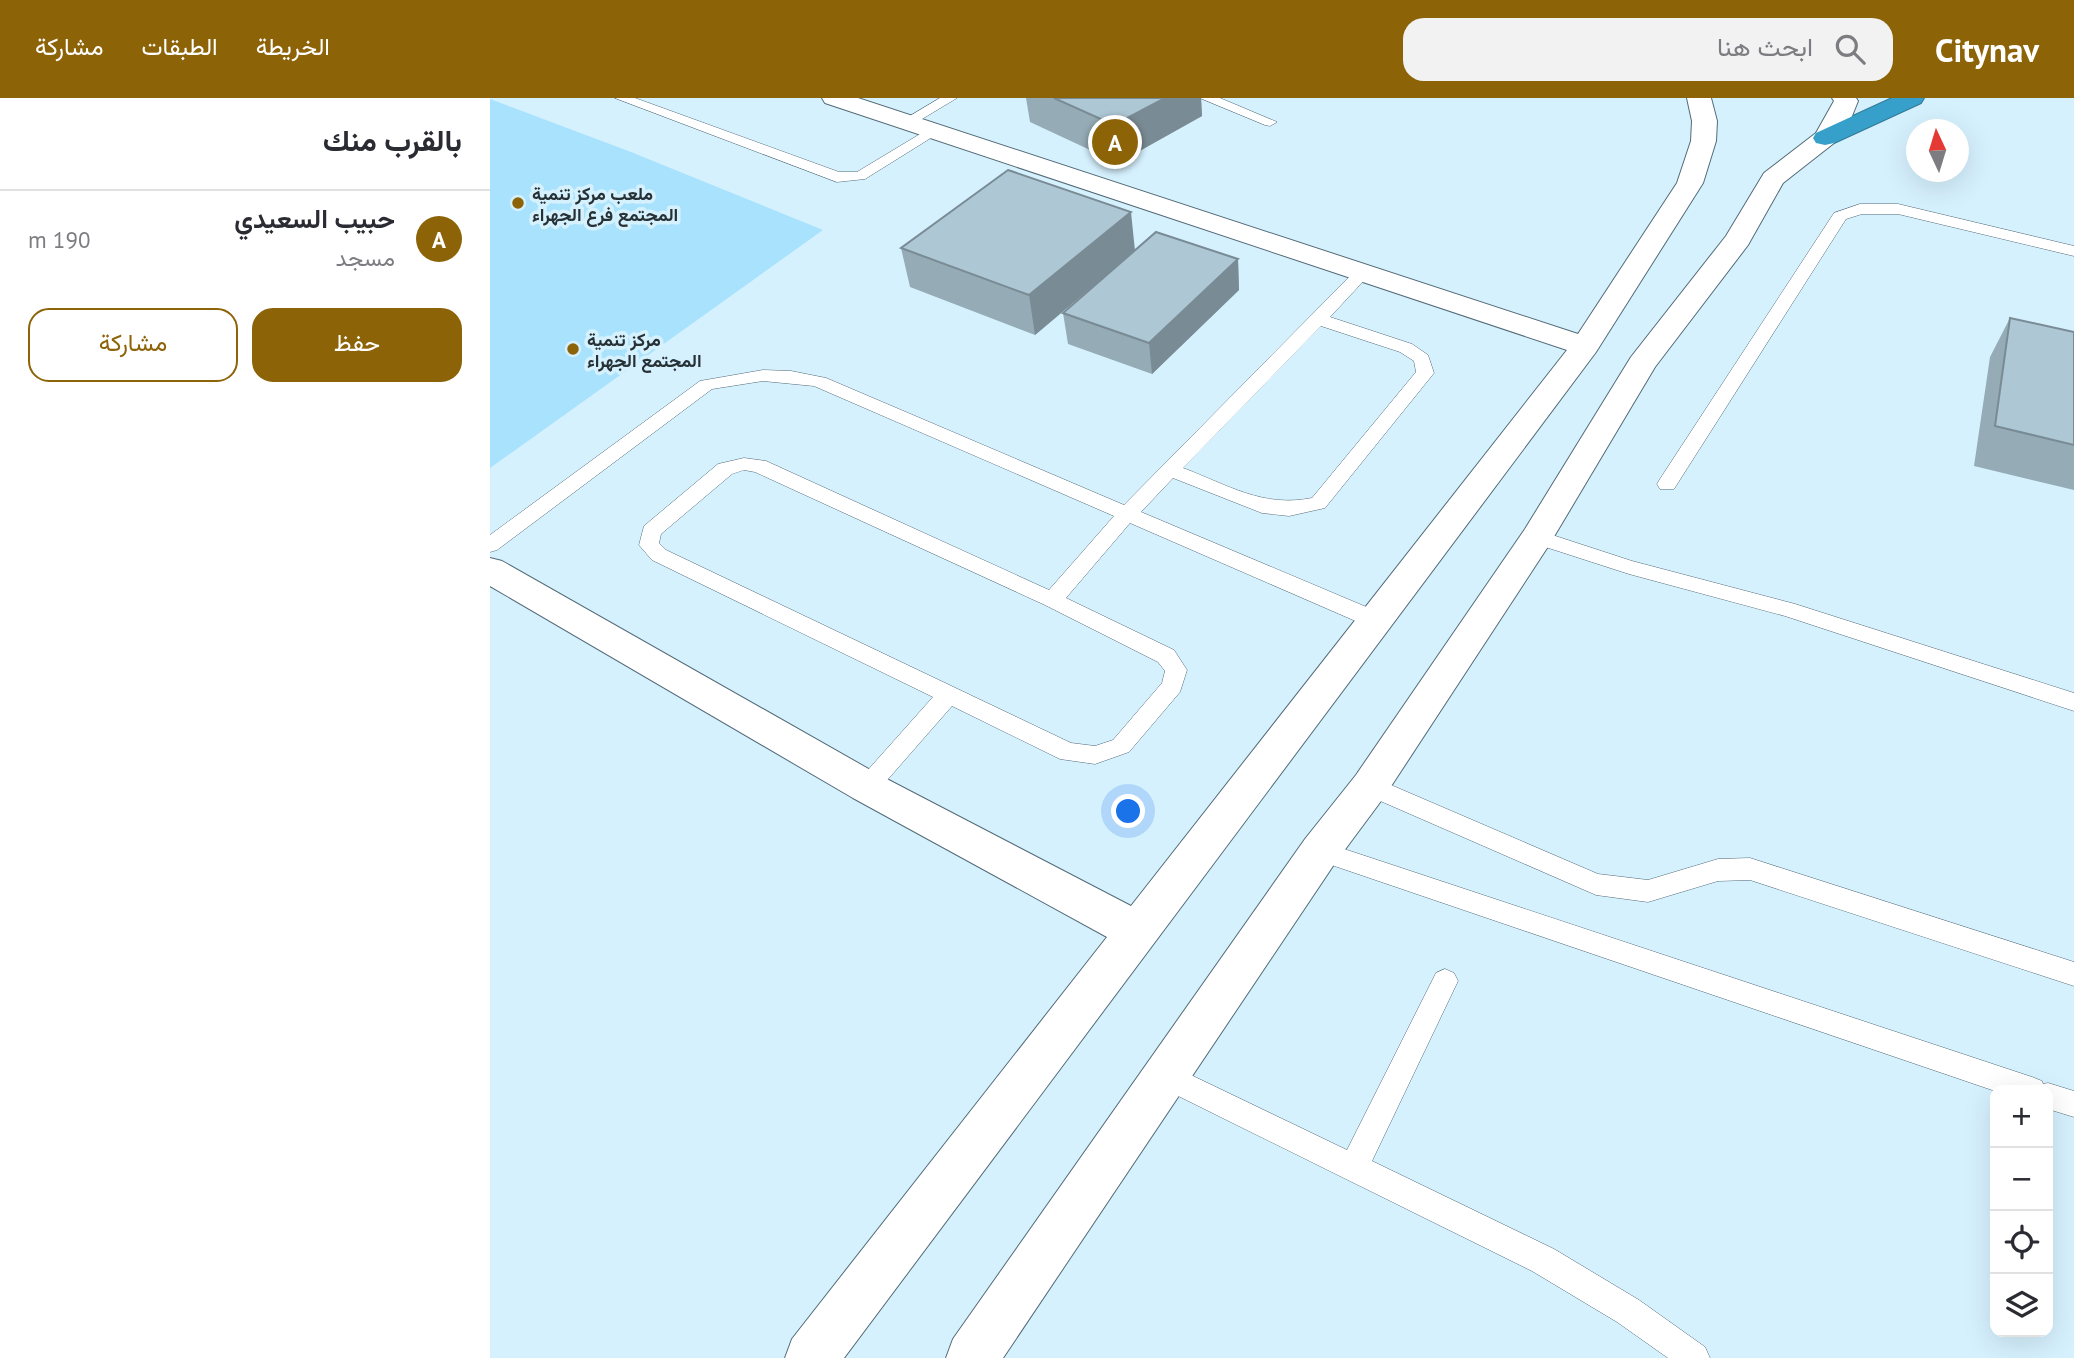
<!DOCTYPE html>
<html lang="ar">
<meta charset="utf-8">
<style>
:root{--surface:#fff;--page:#f2f2f3;--text:#2b2b33;--muted:#7c7c81;--line:#e1e1e2;--accent:#8d6308}
body{margin:0;font-family:"PT Sans",Vazirmatn,sans-serif;background:var(--page);color:var(--text);direction:rtl}
.controls{position:absolute;right:21px;bottom:21px;display:grid;overflow:hidden;border-radius:14px;box-shadow:0 7px 28px #0002}
.controls button{width:63px;height:63px;display:grid;place-items:center;padding:0;border:0;border-bottom:2px solid var(--line);background:var(--surface);color:var(--text);font:35px sans-serif}
.compass{position:absolute;left:1416px;top:21px;width:63px;height:63px;border-radius:50%;background:var(--surface);box-shadow:0 7px 28px #0002;rotate:356deg}
.you{position:absolute;left:639px;top:714px;width:24px;height:24px;margin:-18px;border:5px solid #fff;border-radius:50%;background:#1a73e8;box-shadow:0 0 0 10px #1a73e833}
.badge{display:grid;place-items:center;width:46px;height:46px;border-radius:50%;background:var(--accent);color:#fff;font-size:23px;font-weight:700}
.pin{position:absolute;translate:-50% -50%;border:4px solid #fff;box-shadow:0 2px 7px #0006}
.list{margin:0;padding:0;list-style:none}
h2{display:flex;justify-content:space-between;align-items:center;height:91px;margin:0;padding:0 28px;font-size:30px}
h2 small{font-size:23px;font-weight:400;color:var(--muted)}
.list li{display:grid;grid-template-columns:46px 1fr auto;gap:21px;align-items:center;box-sizing:border-box;height:98px;padding:0 28px;border-top:2px solid var(--line)}
.list b{display:block;font-size:26px;white-space:nowrap}
.list p{margin:0;font-size:23px;white-space:nowrap;color:var(--muted)}
.list em{font-size:23px;font-style:normal;color:var(--muted)}
.actions{display:flex;gap:14px;padding:21px 28px}
.actions a{flex:1;padding:16px 0;border:2px solid var(--accent);border-radius:21px;text-align:center;font-size:24px;color:var(--accent)}
.actions .main{background:var(--accent);color:#fff}
.icon{flex:none;width:38px;height:38px;fill:none;stroke:currentColor;stroke-width:2;stroke-linecap:round;stroke-linejoin:round}
.map{position:relative;flex:none;width:1584px;height:1260px;overflow:hidden;direction:ltr}
header{display:flex;align-items:center;gap:42px;box-sizing:border-box;height:98px;padding:0 35px;background:var(--accent);color:#fff}
header strong{font-size:33px}
nav{display:flex;gap:38px;margin-inline-start:auto;font-size:24px}
.search{width:490px;height:63px;background:var(--page);display:flex;align-items:center;gap:18px;box-sizing:border-box;padding:0 24px;border-radius:21px;color:var(--muted);font-size:26px}
main{display:flex}
aside{flex:1;background:var(--surface)}
.map>svg:first-child{display:block}
.green{fill:#a8e2fd}
.lines{fill:none;stroke-linecap:round;stroke-linejoin:round}
.lane-casing{stroke:#536b77;stroke-width:1}
.street-casing{stroke:#536b77;stroke-width:2}
.highway-casing{stroke:#317996;stroke-width:2}
.lane{fill:#fff;fill-rule:evenodd}
.street{fill:#fff;fill-rule:evenodd}
.highway{fill:#37a0ca;fill-rule:evenodd}
.wall{fill:#95abb6}
.shaded-wall{fill:#798b94}
.building{fill:#adc7d4;stroke:#798b94;stroke-width:2}
.poi-dot{fill:#8d6308;stroke:#d6f1fe;stroke-width:2.5}
.labels{text-anchor:middle;dominant-baseline:central;stroke-width:7;stroke-linejoin:round;paint-order:stroke}
.far-poi-label{font-size:18px;font-weight:bold;fill:#263136;stroke:#d6f1fe;text-anchor:start}
</style>
<header>
<strong>Citynav</strong>
<div class="search"><svg class="icon" aria-label="search" viewBox="0 0 24 24"><circle cx="10" cy="10" r="6"/><path d="M15 15l6 6"/></svg>ابحث هنا</div>
<nav><a>الخريطة</a><a>الطبقات</a><a>مشاركة</a></nav>
</header>
<main>
<div class="map">
<svg width="1584" height="1260" viewBox="0 0 1584 1260">
<rect width="100%" height="100%" fill="#d6f1fe"/>
<!-- green -->
<path class="green" d="M0 1 141 54 333 132 0 370Z"/>
<g class="lines">
<defs>
<path id="lane" d="M125 0H145L349 74H367L440 30H450L452 33 375 81 347 84Z
M450 0H467L422 27 417 28 410 24Z
M710 0H730L787 24 780 28 775 27Z
M1370 106H1408L1584 148V158L1408 116H1372L1356 121 1184 391H1170L1167 386 1170 381 1344 115Z
M873 170 881 175 840 219 922 246 938 257 944 275 835 410 799 418 772 415 683 380 651 414 893 516 896 522 893 528 885 530 877 528 640 425 576 500 684 552 697 572 690 594 639 654 605 666 570 661 462 608 385 696 377 699 369 696 365 689 369 682 443 599 162 462 149 447 154 428 228 366 254 360 276 363 559 492 624 418 324 288 273 283 222 291 7 452 0 454V437L210 283 273 272 301 273 336 280 634 407 867 171ZM831 228 910 254 924 263 926 274 822 400C773 410 738 387 693 370ZM254 372 265 374 555 507 668 564 675 573 672 585 623 642 605 648 581 645 176 452 169 445 171 436 242 376Z
M1047 432 1142 463 1305 506 1584 595V613L1295 518 1139 476 1040 444 1037 439 1040 434Z
M880 678 1108 776 1158 782 1228 761 1260 760 1584 864V888L1260 782 1228 783 1158 804 1106 797 872 695 868 688 872 681Z
M830 743 1542 979 1552 983 1553 986 1558 985 1584 993V1019L1558 1011V992L1505 993 821 760 818 753 821 746Z
M955 871 964 875 968 883 882 1063 1064 1151 1149 1202 1215 1249 1220 1260H1178L1127 1224 1042 1173 666 987 662 978 666 969 676 965 857 1052 946 875Z"/>
<path id="street" d="M332 0H368L1088 236 1187 85 1201 43 1202 23 1197 0H1221L1227 23 1226 43 1213 85 1106 254 354 1260H295L302 1241 617 839 363 700 0 488V460L12 463 391 678 641 808 1077 252 335 5Z
M1342 0H1366L1368 3 1362 18 1344 45 1293 85 1258 147 1165 269 1059 447 894 699 845 765 513 1260H456L463 1241 815 741 866 677 1035 431 1141 259 1236 138 1274 75 1326 35 1344 3Z"/>
<path id="highway" d="M1402 0H1434L1431 5 1344 45 1335 47 1326 45 1323 40 1326 35Z"/>
</defs>
<!-- lane casing -->
<use href="#lane" class="lane-casing"/>
<!-- street casing -->
<use href="#street" class="street-casing"/>
<!-- highway casing -->
<use href="#highway" class="highway-casing"/>
<!-- lane -->
<use href="#lane" class="lane"/>
<!-- street -->
<use href="#street" class="street"/>
<!-- highway -->
<use href="#highway" class="highway"/>
</g>
<!-- wall -->
<path class="wall" d="M536 0H711L712 18 628 65 540 24Z
M411 150 645 153 748 161 749 192 662 276 578 246 573 215 633 162 545 237 420 189Z
M1520 220 1584 234V392L1484 368 1500 259Z"/>
<!-- shaded-wall -->
<path class="shaded-wall" d="M675 0H711L712 18 628 65 624 27Z
M641 114 645 153 545 237 539 197Z
M748 161 749 192 662 276 659 245Z"/>
<!-- building -->
<path class="building" d="M564 0H675L624 27Z
M518 72 641 114 539 197 411 150Z
M666 134 748 161 659 245 573 215Z
M1520 220 1584 234V347L1505 328Z"/>
<!-- markers -->
<g class="poi-dot">
<circle cx="28" cy="105" r="7"/>
<circle cx="83" cy="251" r="7"/>
</g>
<g class="labels">
<!-- far-poi labels -->
<g class="far-poi-label">
<text x="42" y="95">ملعب مركز تنمية<tspan x="42" dy="21">المجتمع فرع الجهراء</tspan></text>
<text x="97" y="241">مركز تنمية<tspan x="97" dy="21">المجتمع الجهراء</tspan></text>
</g>
</g>
</svg>
<div class="controls">
<button>+</button>
<button>−</button>
<button><svg class="icon" aria-label="locate" viewBox="0 0 24 24"><circle cx="12" cy="12" r="6"/><path d="M12 2v4M12 18v4M2 12h4M18 12h4"/></svg></button>
<button><svg class="icon" aria-label="layers" viewBox="0 0 24 24"><path d="M12 4l9 5-9 5-9-5zM3 14l9 5 9-5"/></svg></button>
</div>
<svg class="compass" viewBox="-18 -18 36 36"><path d="M0-13l5 13h-10z" fill="#e53935"/><path d="M0 13l5-13h-10z" fill="#7c7c81"/></svg>
<div class="you"></div>
<div class="pin badge" style="left:625px;top:44px">A</div>
</div>
<aside>
<h2>بالقرب منك<small></small></h2>
<ul class="list">
<li><span class="badge">A</span><div><b>حبيب السعيدي</b><p>مسجد</p></div><em>190 m</em></li>
</ul>
<div class="actions"><a class="main">حفظ</a><a>مشاركة</a></div>
</aside>
</main>
